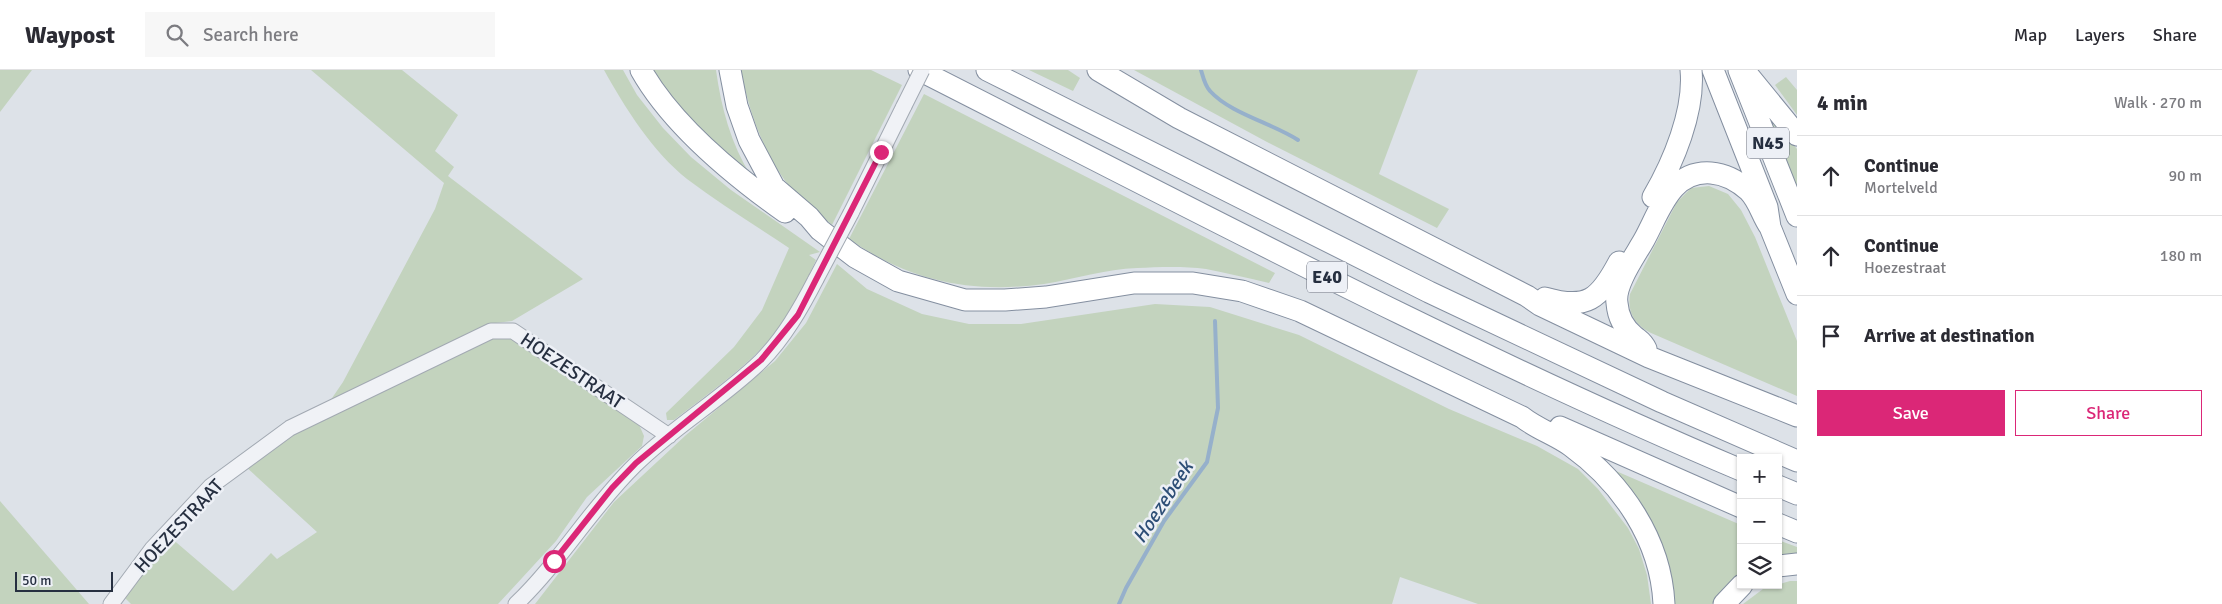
<!DOCTYPE html>
<meta charset="utf-8">
<style>
:root{--surface:#fff;--page:#f7f7f7;--text:#2b2b33;--muted:#7c7c81;--line:#e1e1e2;--accent:#db2777}
body{margin:0;font-family:Signika,sans-serif;background:var(--page);color:var(--text)}
.controls{position:absolute;right:15px;bottom:15px;display:grid;overflow:hidden;border-radius:0px;box-shadow:0 1px 4px #0004}
.controls button{width:45px;height:45px;display:grid;place-items:center;padding:0;border:0;border-bottom:1px solid var(--line);background:var(--surface);color:var(--text);font:25px sans-serif}
.scale{position:absolute;left:15px;bottom:12px;width:98px;box-sizing:border-box;padding-left:5px;border:2px solid #262f40;border-top:0;font-size:14px;line-height:18px;white-space:nowrap;color:#262f40;-webkit-text-stroke:4px #edf0f6;paint-order:stroke}
.stop{position:absolute;width:15px;height:15px;margin:-11px;border:4px solid #db2777;border-radius:50%;background:#fff}
.stop.end{background:#db2777;border-color:#fff;box-shadow:0 1px 5px #0008}
.list{margin:0;padding:0;list-style:none}
h2{display:flex;justify-content:space-between;align-items:center;height:65px;margin:0;padding:0 20px;font-size:21px}
h2 small{font-size:16px;font-weight:400;color:var(--muted)}
.list li{display:grid;grid-template-columns:32px 1fr auto;gap:15px;align-items:center;box-sizing:border-box;height:80px;padding:0 20px;border-top:1px solid var(--line)}
.list b{display:block;font-size:19px;white-space:nowrap}
.list p{margin:0;font-size:16px;white-space:nowrap;color:var(--muted)}
.list em{font-size:16px;font-style:normal;color:var(--muted)}
.actions{display:flex;gap:10px;padding:15px 20px}
.actions a{flex:1;padding:11px 0;border:1px solid var(--accent);border-radius:0px;text-align:center;font-size:18px;color:var(--accent)}
.actions .main{background:var(--accent);color:#fff}
.icon{flex:none;width:28px;height:28px;fill:none;stroke:currentColor;stroke-width:2;stroke-linecap:round;stroke-linejoin:round}
.map{position:relative;flex:none;width:1797px;height:534px;overflow:hidden}
header{display:flex;align-items:center;gap:30px;box-sizing:border-box;height:70px;padding:0 25px;background:var(--surface);border-bottom:1px solid var(--line)}
header strong{font-size:24px}
nav{display:flex;gap:28px;margin-inline-start:auto;font-size:18px}
.search{width:350px;height:45px;background:var(--page);display:flex;align-items:center;gap:12px;box-sizing:border-box;padding:0 18px;border-radius:0px;color:var(--muted);font-size:19px}
main{display:flex}
aside{flex:1;background:var(--surface)}
.map>svg:first-child{display:block}
.green{fill:#c3d3be}
.lines{fill:none;stroke-linecap:round;stroke-linejoin:round}
.stream{stroke:#96b0cb;stroke-width:4}
.minor-casing{stroke:#a2a9b2;stroke-width:17}
.highway-casing{stroke:#848fa0;stroke-width:23}
.minor{stroke:#f0f2f6;stroke-width:15}
.highway{stroke:#fff;stroke-width:21}
.minor-bridge-casing{stroke:#a2a9b2;stroke-width:17;stroke-linecap:butt}
.minor-bridge{stroke:#f0f2f6;stroke-width:15}
.route{stroke:#db2777;stroke-width:6}
.labels{text-anchor:middle;dominant-baseline:central;stroke-width:5;stroke-linejoin:round;paint-order:stroke}
.shield{fill:#edf0f6;stroke:#626977;stroke-width:1}
.shield-label{font-size:18px;font-weight:bold;fill:#262f40}
.street-label{font-size:19px;fill:#262f40;stroke:#edf0f6}
.water-label{font-size:20px;font-style:italic;fill:#2d4e76;stroke:#edf0f6}
</style>
<header>
<strong>Waypost</strong>
<div class="search"><svg class="icon" aria-label="search" viewBox="0 0 24 24"><circle cx="10" cy="10" r="6"/><path d="M15 15l6 6"/></svg>Search here</div>
<nav><a>Map</a><a>Layers</a><a>Share</a></nav>
</header>
<main>
<div class="map">
<svg width="1797" height="534" viewBox="0 0 1797 534">
<rect width="100%" height="100%" fill="#dde2e8"/>
<!-- green -->
<path class="green" d="M0 0H32L0 42Z
M311 0H402L458 45 435 81 454 97 448 106 583 209 512 251 496 253 330 331 343 312 435 139 444 113Z
M604 0H623L637 25 663 58 691 87 731 120 820 182 809 185 816 190C803 218 789 247 769 270 742 301 706 325 674 350H667L666 343 734 277 762 240 789 178C755 155 720 134 687 109 653 82 625 38 604 0Z
M648 0H716C721 37 731 74 751 106L695 61Z
M741 0H871L902 15 832 155C820 144 804 134 794 122 765 88 749 43 741 0Z
M1029 0H1068L1080 8 1073 21Z
M1134 0H1418L1379 104 1449 139 1437 158 1267 72Z
M1786 7 1797 20V45L1775 15Z
M924 24 1275 203 1269 213C1248 208 1227 203 1206 199 1184 196 1159 197 1137 198 1106 199 1075 209 1044 214 971 224 909 211 849 169Z
M1775 53 1797 79V116L1770 54Z
M1709 116 1728 124 1741 140 1755 167 1797 271V326L1651 263C1635 255 1627 243 1630 224L1677 132 1691 118Z
M837 194 867 219 922 244 969 254H1021L1155 234 1210 237 1299 265 1449 339 1537 376 1578 399 1598 419 1628 458 1639 479 1647 505 1651 534H1478L1400 507 1392 534H535L614 432 686 365 775 291 806 253Z
M499 265 515 270 637 350 644 366 642 376 587 427 556 471 498 534H131L123 526 170 467 233 521 236 519 271 483 277 489 317 462 245 396 287 367Z
M1609 398 1741 455V505L1712 534H1675C1673 477 1643 440 1609 398Z
M0 431 89 534H0Z
M1778 470 1797 477V487L1778 488Z
M1790 511H1797V534H1743L1763 519Z"/>
<g class="lines">
<!-- stream -->
<path class="stream" d="M1201 0C1203 7 1205 16 1210 21 1231 44 1272 53 1298 70
M1119 534 1126 518 1164 451 1207 392 1218 338 1215 251"/>
<defs>
<path id="minor" d="M851 143 904 36
M111 534 152 479 211 416 290 358 491 261H513L669 366
M516 534C560 492 591 438 635 395 673 357 722 329 761 291 784 268 801 238 816 209"/>
<path id="highway" d="M641 0C672 55 733 105 785 142
M730 0 737 36 749 70 774 117 809 147 820 160 855 187 898 211 965 230H1005L1046 227 1134 213H1193L1242 221 1300 241 1522 347C1537 359 1556 365 1571 376 1622 413 1661 470 1664 534
M919 0C1191 138 1460 281 1741 400
M987 0 1429 222 1662 332 1797 391
M1098 0 1179 48 1527 226 1540 235 1649 287 1797 346
M1713 0 1767 137 1770 157 1797 224
M1739 0 1797 146
M1748 5 1797 65
M1653 127C1673 93 1695 41 1691 0
M1545 228C1587 240 1599 230 1619 192
M1646 279C1643 272 1640 271 1634 266 1624 258 1618 246 1617 233 1614 215 1635 186 1644 170 1660 141 1671 100 1711 103 1725 104 1739 112 1749 121 1759 131 1762 146 1770 157
M1560 357 1741 437
M1778 416 1797 424
M1778 454 1797 462
M1778 496 1797 494
M1724 534 1742 515"/>
</defs>
<!-- minor casing -->
<use href="#minor" class="minor-casing"/>
<!-- highway casing -->
<use href="#highway" class="highway-casing"/>
<!-- minor -->
<use href="#minor" class="minor"/>
<!-- highway -->
<use href="#highway" class="highway"/>
<defs>
<path id="minor-bridge" d="M904 36 922 0
M816 209 851 143"/>
</defs>
<!-- minor-bridge casing -->
<use href="#minor-bridge" class="minor-bridge-casing"/>
<!-- minor-bridge -->
<use href="#minor-bridge" class="minor-bridge"/>
</g>
<g class="lines">
<!-- route -->
<path class="route" d="M554 491 612 418 636 393 761 290 798 245 881 82"/>
</g>
<g class="labels">
<!-- shield labels -->
<g class="shield">
<rect x="1747" y="57.5" width="42" height="31" rx="4"/>
<rect x="1307" y="191.5" width="40" height="31" rx="4"/>
</g>
<g class="shield-label">
<text x="1768" y="73">N45</text>
<text x="1327" y="207">E40</text>
</g>
<!-- street labels -->
<g class="street-label">
<text transform="translate(572 301) rotate(34)">HOEZESTRAAT</text>
<text transform="translate(179 456) rotate(-47)">HOEZESTRAAT</text>
</g>
<!-- water labels -->
<g class="water-label">
<text transform="translate(1163 432) rotate(-57)">Hoezebeek</text>
</g>
</g>
</svg>
<div class="controls">
<button>+</button>
<button>−</button>
<button><svg class="icon" aria-label="layers" viewBox="0 0 24 24"><path d="M12 4l9 5-9 5-9-5zM3 14l9 5 9-5"/></svg></button>
</div>
<div class="scale">50 m</div>
<div class="stop" style="left:554px;top:491px"></div>
<div class="stop end" style="left:881px;top:82px"></div>
</div>
<aside>
<h2>4 min<small>Walk · 270 m</small></h2>
<ul class="list">
<li><svg class="icon" aria-label="ahead" viewBox="0 0 24 24"><path d="M12 20V5M6 11l6-6 6 6"/></svg><div><b>Continue</b><p>Mortelveld</p></div><em>90 m</em></li>
<li><svg class="icon" aria-label="ahead" viewBox="0 0 24 24"><path d="M12 20V5M6 11l6-6 6 6"/></svg><div><b>Continue</b><p>Hoezestraat</p></div><em>180 m</em></li>
<li><svg class="icon" aria-label="arrive" viewBox="0 0 24 24"><path d="M6 21V4h12l-3 4 3 4H6"/></svg><div><b>Arrive at destination</b></div></li>
</ul>
<div class="actions"><a class="main">Save</a><a>Share</a></div>
</aside>
</main>
